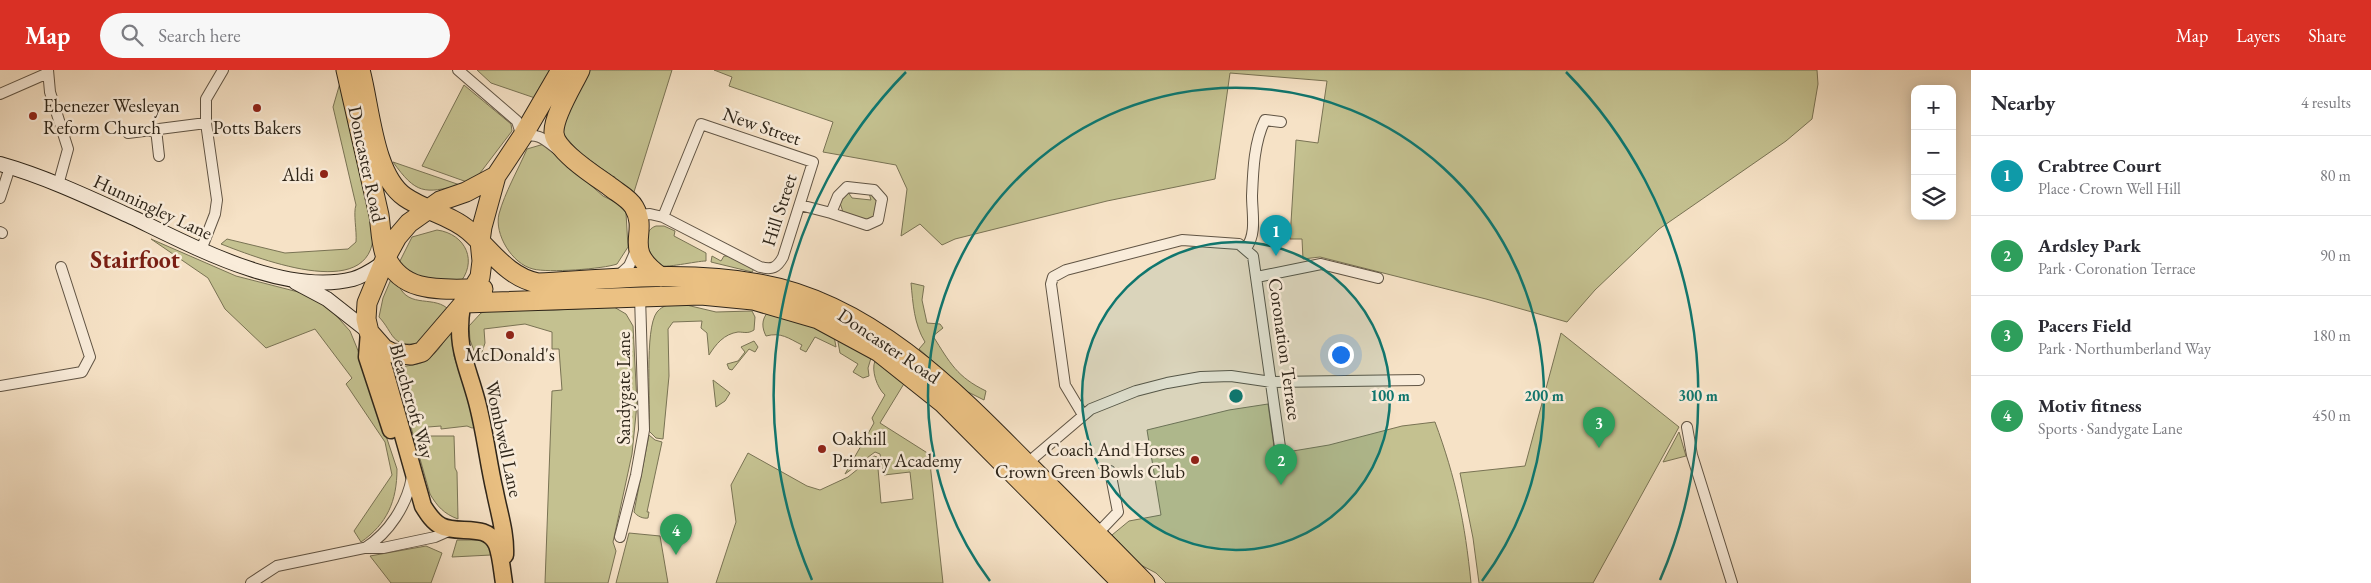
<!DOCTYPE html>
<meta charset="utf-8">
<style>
:root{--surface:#fff;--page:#f7f7f7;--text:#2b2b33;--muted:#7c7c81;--line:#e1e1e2;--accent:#d93025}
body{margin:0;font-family:"EB Garamond",serif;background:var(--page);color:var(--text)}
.controls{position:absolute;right:15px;top:15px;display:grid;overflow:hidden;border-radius:10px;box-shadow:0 2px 12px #0003}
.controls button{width:45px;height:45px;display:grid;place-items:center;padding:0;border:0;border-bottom:1px solid var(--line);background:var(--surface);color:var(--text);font:25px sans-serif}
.you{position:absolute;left:1340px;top:284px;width:18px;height:18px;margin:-12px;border:4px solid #fff;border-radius:50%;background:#1a73e8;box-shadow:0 0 0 8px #1a73e833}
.badge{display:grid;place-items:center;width:32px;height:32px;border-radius:50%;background:var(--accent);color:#fff;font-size:16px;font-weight:700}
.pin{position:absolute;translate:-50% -41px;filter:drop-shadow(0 1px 2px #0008)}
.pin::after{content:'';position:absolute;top:26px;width:18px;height:15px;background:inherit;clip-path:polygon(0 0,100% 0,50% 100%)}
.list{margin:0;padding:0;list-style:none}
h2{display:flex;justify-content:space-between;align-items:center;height:65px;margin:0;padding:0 20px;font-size:21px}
h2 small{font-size:16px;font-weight:400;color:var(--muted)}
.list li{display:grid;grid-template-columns:32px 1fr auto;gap:15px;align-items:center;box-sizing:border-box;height:80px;padding:0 20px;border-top:1px solid var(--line)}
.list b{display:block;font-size:19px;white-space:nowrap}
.list p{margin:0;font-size:16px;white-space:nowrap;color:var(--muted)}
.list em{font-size:16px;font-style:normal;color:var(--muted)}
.icon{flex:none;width:28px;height:28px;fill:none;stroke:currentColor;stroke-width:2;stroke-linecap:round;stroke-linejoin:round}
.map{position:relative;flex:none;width:1971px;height:513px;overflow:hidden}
header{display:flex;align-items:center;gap:30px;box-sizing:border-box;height:70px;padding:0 25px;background:var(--accent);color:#fff}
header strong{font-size:24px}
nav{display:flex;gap:28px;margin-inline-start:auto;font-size:18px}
.search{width:350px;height:45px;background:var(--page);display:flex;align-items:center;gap:12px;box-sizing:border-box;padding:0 18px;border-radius:28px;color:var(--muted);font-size:19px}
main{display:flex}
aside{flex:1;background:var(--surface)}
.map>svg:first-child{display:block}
.green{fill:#c4c190;stroke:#797354}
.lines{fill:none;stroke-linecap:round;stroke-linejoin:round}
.street-casing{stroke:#605444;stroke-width:12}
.secondary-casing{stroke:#2e2519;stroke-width:16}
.primary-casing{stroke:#2e2519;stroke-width:19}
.highway-casing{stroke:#2e2519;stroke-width:21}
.street{stroke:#f9ecda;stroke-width:10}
.secondary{stroke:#f9ecda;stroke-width:14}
.primary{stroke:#ebc183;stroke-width:16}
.highway{stroke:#ebc183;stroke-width:19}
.ring{fill:none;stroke:#0f766e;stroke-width:2.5}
.poi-dot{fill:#8f2418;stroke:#f9ecda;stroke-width:2}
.labels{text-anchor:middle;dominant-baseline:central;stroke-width:5;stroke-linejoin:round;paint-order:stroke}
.poi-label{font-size:19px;fill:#2e2519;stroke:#f9ecda;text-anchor:start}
.street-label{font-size:19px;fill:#2e2519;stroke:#f9ecda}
.district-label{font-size:24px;font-weight:bold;fill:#7a1f14;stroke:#f9ecda}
.centre{fill:#0f766e;stroke:#f9ecda;stroke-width:2.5}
.ring-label{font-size:15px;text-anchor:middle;font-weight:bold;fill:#0f766e;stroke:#f9ecda;stroke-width:5;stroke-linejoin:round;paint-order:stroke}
</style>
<header>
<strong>Map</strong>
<div class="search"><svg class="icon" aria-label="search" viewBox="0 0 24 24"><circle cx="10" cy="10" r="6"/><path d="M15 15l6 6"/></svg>Search here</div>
<nav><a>Map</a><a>Layers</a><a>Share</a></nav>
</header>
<main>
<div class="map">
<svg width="1971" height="513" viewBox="0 0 1971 513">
<rect width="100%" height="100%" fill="#f6e2c6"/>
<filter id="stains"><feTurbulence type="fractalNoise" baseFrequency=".004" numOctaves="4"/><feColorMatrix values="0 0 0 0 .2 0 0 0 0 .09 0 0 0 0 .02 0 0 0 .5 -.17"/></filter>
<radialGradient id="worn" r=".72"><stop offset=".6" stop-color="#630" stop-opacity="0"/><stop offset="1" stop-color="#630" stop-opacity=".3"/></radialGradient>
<!-- green -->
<path class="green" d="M477 0H553L535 28 491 13Z
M588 0H672L634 122 580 83 563 64 567 42Z
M714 0H1817L1818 14 1812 49 1786 71 1659 159 1595 220 1567 252 1486 229 1320 187 1303 189 1302 169H1290L1296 70 1318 73 1327 11 1230 3 1215 109 1107 131 955 169 942 175 920 154 901 166 907 119 896 95 823 82 833 52 729 16 732 7Z
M340 13 373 155C381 237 260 189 221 174L227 169 285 183 348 179 356 172C357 161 353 143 356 135L333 37Z
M464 15 511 54 512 61 477 107 467 112 422 96Z
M544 74 603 126 619 134 626 143 628 177 617 194C603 199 548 203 533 199 512 194 494 164 499 144 505 122 518 100 527 79Z
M393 92 460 115C424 124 416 124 393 92Z
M848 122 852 128 871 130 869 123C879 128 877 134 877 144L869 151 843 142 840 133 843 125Z
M656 156H664L675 161 674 166 706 183V191C696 191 664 199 658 195 654 193 650 187 647 184 647 172 644 160 656 156Z
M437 160C466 164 479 192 458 215L422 211 398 195 412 167Z
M151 169 236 206 306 224 331 240 350 261 357 278 397 399C397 431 387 454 361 472L354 461 392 405 385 372 346 314 352 308 315 259 266 278 225 239 208 208Z
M712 186 721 191 724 186H728L754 199 752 202 711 192Z
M392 207 397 210C405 240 431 225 447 238L419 273C391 278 394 263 379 247L383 228Z
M911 213 924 216 922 230 927 253 940 254 943 258 933 266C950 293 957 307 986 321L984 330 968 322 919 279 925 272C914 254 913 234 911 213Z
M678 233 716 242 752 241 755 247 754 260C748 264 744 262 738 262 724 264 716 274 709 285L707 263 701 258 702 251 673 252 668 259 669 306 663 369 656 368 649 361C651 336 644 259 657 242 663 235 670 234 678 233Z
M614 237 626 244 633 256 637 334 632 384 613 472 616 481 608 513H545L552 321 562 320 559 279H552V262L525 254 484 259 485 273 481 285 476 286 470 270 469 256 481 243 491 240H554Z
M768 242 803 252 834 266 836 277 815 267 806 282 800 279 802 275C788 268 781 262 766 266 762 258 761 250 768 242Z
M453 258 454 286 477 357 472 358 467 356 441 359V356L428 357 429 366H454L455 398 457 402 458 449C444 444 437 436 430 424L395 301C402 294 415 297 425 291 437 285 445 269 453 258Z
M1561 263 1679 357 1593 513H1479L1473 468 1460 403 1525 396Z
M840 269 871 288 868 298 869 306 863 308 853 302 858 294 840 283 838 272Z
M754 271 758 277 755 282 749 279 732 300 729 299 727 294 738 291 745 282 741 277Z
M875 291 905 312 880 353 929 384 943 513H716L736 452 731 415 748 383 807 416 820 420 848 407 874 386 877 387 881 433 913 429 910 402 884 405 880 384 875 382 845 404 874 353 872 348 885 325C877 318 871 300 875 291Z
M713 310 730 323 725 331 716 337Z
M1268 334 1275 384 1329 375 1402 356 1435 352C1456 409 1465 453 1471 513H1166L1156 503 1139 494 1112 465 1129 451 1161 445 1147 360 1229 340Z
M1679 362 1686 386 1663 392Z
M649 365 655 370 662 372 647 442H649L648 448C643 449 637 446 634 442Z
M629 463 660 466 668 513H616Z
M457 470H483L490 476 491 485 452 487Z
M426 476 442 483 431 513H391L370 486Z"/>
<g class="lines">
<defs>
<path id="street" d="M48 0 50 22 68 79 58 115
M458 0 517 51 522 67C538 62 545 70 557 79
M0 24 48 3
M156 59 159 86
M128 63 206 53
M0 128 10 97
M800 135 831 143 838 126 847 117 874 120 882 129 878 150 867 155 831 143
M638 145 650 144 663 147 760 197C772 200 777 198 783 187L813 92 701 54 663 147
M0 162 2 163
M1246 178C1257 164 1252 143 1252 126 1253 101 1254 72 1265 50L1281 52
M201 180 215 144 217 130 206 53V29L223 0
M617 207 629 196 637 178
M1257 207 1321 194 1378 208
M0 316 82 302 90 287 61 197
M1083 345 1065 315 1051 214 1053 207 1066 200 1182 170 1239 174 1253 186 1280 377
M1687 357 1692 385 1732 513
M1024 396 1091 339 1136 321 1167 313 1201 307 1231 306 1272 312 1419 310
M1097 464 1118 442 1110 401
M620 467 636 405 644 360 640 226
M365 478C389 463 407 435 412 407
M251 513 277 496 364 478H383L435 467 451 460"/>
<path id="secondary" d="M0 94C46 107 90 128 134 148 194 177 285 226 353 209 364 206 374 199 383 193
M295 212 327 229 369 262"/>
<path id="primary" d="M462 236C455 277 467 294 477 332 485 362 488 392 495 422 499 443 506 463 505 485
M369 262 367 287 391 360
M374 269 384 298 423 436C428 444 433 452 441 456 458 465 487 452 497 475 501 486 502 501 504 513"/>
<path id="highway" d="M346 0 379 145C381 159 381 175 386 187 404 227 448 218 483 219
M360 0C370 36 373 105 405 127 425 141 451 145 469 161 491 180 507 207 538 213 611 209 687 200 760 214 871 234 955 321 1031 398 1069 436 1107 474 1145 513
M580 0C573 15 553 46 554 63 555 80 595 106 608 115 616 122 629 128 634 137 650 165 620 178 661 207
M496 106 482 157 480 171 482 191 480 207 464 233 422 282 411 285 392 283 384 279 369 262 366 249 367 233 386 187 397 167 409 153 440 131 466 122 496 106 522 67 561 0
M464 233 701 225 753 230 818 249 879 282 943 333 1122 513"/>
</defs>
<!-- street casing -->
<use href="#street" class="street-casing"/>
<!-- secondary casing -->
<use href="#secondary" class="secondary-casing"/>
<!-- primary casing -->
<use href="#primary" class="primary-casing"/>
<!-- highway casing -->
<use href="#highway" class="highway-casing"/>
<!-- street -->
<use href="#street" class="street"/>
<!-- secondary -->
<use href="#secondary" class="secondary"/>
<!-- primary -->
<use href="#primary" class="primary"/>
<!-- highway -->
<use href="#highway" class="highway"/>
</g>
<!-- distance rings -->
<circle cx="1236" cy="326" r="154" fill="#0f766e" fill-opacity=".12"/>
<g class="ring">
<circle cx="1236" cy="326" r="154"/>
<path d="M990 511A308 308 0 1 1 1482 511"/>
<path d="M812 510A462 462 0 0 1 906 2M1566 2A462 462 0 0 1 1660 510"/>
</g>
<!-- markers -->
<g class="poi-dot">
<circle cx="257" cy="38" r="5"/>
<circle cx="33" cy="46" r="5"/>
<circle cx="324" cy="104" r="5"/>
<circle cx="510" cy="265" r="5"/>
<circle cx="822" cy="379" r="5"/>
<circle cx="1195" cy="390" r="5"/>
</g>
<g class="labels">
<!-- poi labels -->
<g class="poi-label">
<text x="43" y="35">Ebenezer Wesleyan<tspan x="43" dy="22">Reform Church</tspan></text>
<text x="257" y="57" text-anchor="middle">Potts Bakers</text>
<text x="314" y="104" text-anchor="end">Aldi</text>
<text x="510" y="284" text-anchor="middle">McDonald's</text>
<text x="832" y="368">Oakhill<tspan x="832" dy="22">Primary Academy</tspan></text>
<text x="1185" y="379" text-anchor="end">Coach And Horses<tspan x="1185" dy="22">Crown Green Bowls Club</tspan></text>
</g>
<!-- street labels -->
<g class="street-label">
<text transform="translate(762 56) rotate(19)">New Street</text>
<text transform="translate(367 94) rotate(78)">Doncaster Road</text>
<text transform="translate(153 137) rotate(25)">Hunningley Lane</text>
<text transform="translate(779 140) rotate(-72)">Hill Street</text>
<text transform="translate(889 276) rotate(34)">Doncaster Road</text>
<text transform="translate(1285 279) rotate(82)">Coronation Terrace</text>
<text transform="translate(623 318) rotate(-90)">Sandygate Lane</text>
<text transform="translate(412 331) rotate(74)">Bleachcroft Way</text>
<text transform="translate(504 369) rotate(78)">Wombwell Lane</text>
</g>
<!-- district labels -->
<g class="district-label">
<text x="135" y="189">Stairfoot</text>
</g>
</g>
<circle cx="1236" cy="326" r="8" class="centre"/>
<g class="ring-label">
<text x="1390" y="331">100 m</text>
<text x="1544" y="331">200 m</text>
<text x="1698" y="331">300 m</text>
</g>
<rect width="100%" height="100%" filter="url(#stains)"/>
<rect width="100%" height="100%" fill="url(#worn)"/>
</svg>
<div class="controls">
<button>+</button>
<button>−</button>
<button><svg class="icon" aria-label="layers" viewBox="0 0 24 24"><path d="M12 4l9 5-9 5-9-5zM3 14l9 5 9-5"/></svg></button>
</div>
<div class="you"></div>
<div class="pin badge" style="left:1276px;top:186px;background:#0f9aa8">1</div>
<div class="pin badge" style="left:1281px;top:415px;background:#2e9e5b">2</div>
<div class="pin badge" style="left:1599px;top:378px;background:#2e9e5b">3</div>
<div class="pin badge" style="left:676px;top:485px;background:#2e9e5b">4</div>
</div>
<aside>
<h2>Nearby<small>4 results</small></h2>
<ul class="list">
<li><span class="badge" style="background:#0f9aa8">1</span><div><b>Crabtree Court</b><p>Place · Crown Well Hill</p></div><em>80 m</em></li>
<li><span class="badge" style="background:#2e9e5b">2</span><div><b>Ardsley Park</b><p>Park · Coronation Terrace</p></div><em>90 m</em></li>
<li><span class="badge" style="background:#2e9e5b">3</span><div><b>Pacers Field</b><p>Park · Northumberland Way</p></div><em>180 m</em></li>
<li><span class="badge" style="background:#2e9e5b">4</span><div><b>Motiv fitness</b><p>Sports · Sandygate Lane</p></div><em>450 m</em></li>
</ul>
</aside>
</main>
